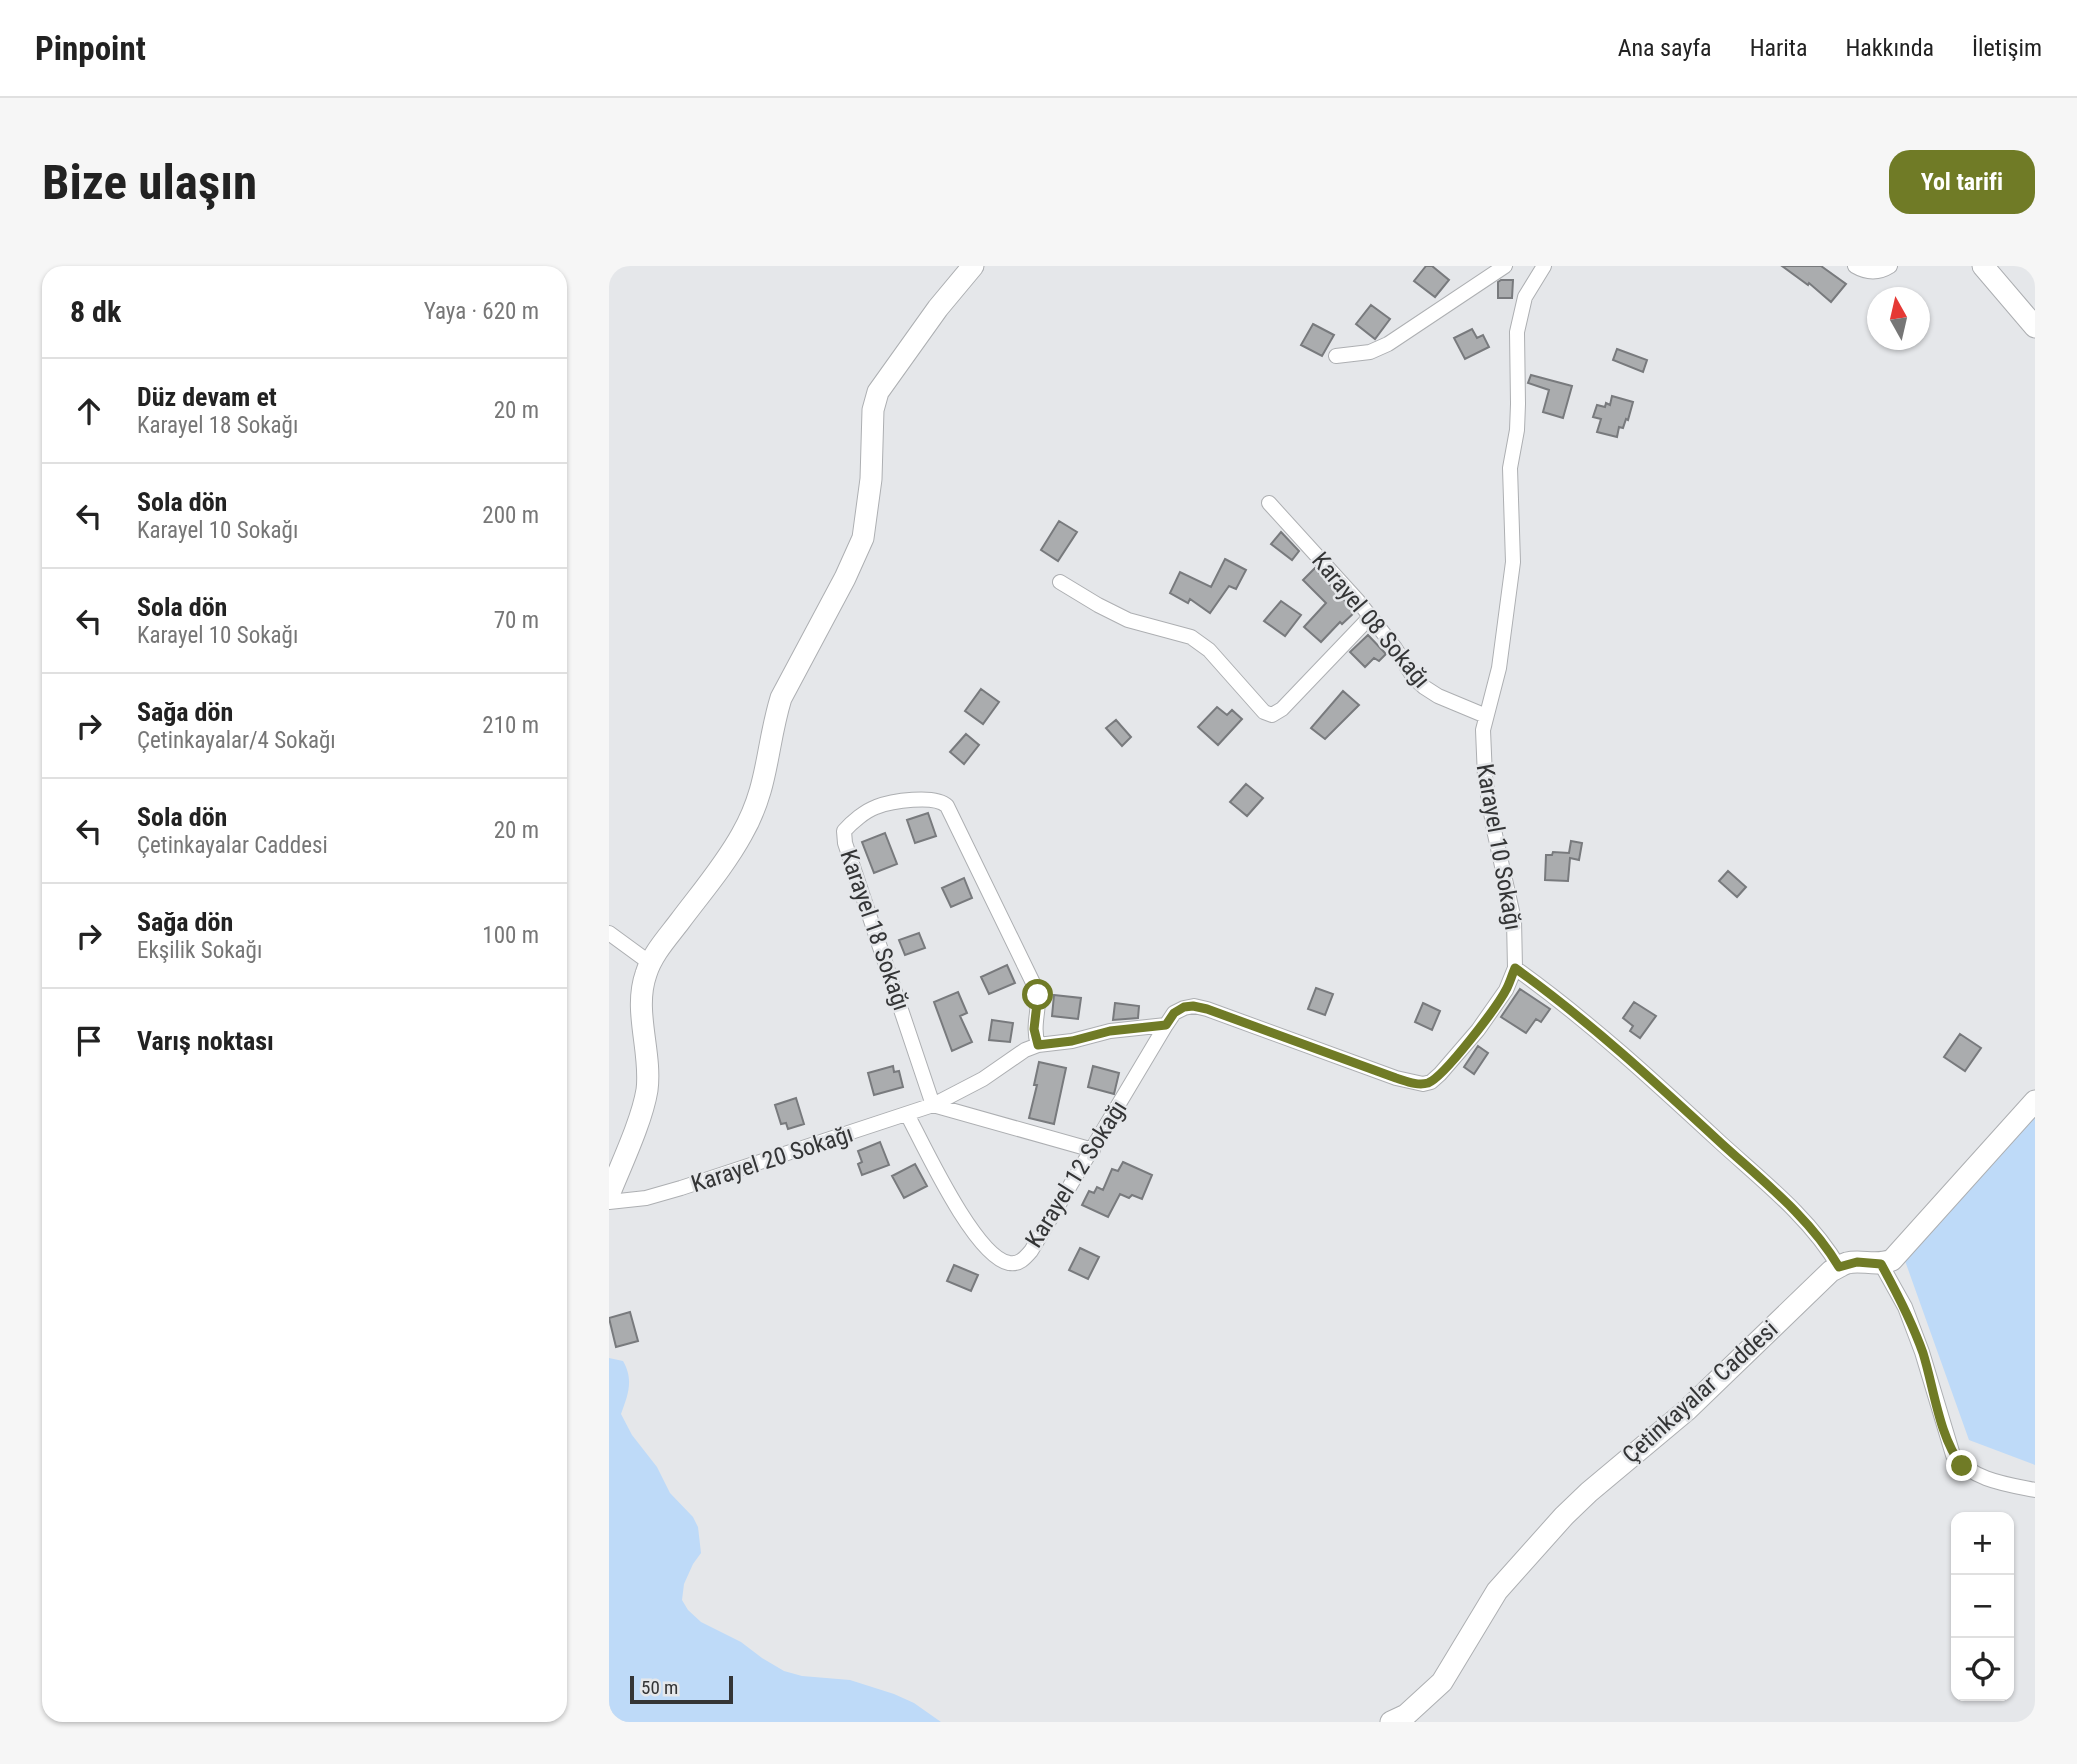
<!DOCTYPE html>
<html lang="tr">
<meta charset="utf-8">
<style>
:root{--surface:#fff;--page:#f6f6f6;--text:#222;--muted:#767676;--line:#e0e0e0;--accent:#707b26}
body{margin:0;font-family:"Roboto Condensed",sans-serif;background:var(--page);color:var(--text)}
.controls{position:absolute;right:21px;bottom:21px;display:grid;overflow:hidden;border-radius:14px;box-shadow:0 2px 5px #0004}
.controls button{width:63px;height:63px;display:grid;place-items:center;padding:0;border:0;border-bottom:2px solid var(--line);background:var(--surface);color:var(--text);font:35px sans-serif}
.compass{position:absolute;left:1258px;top:21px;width:63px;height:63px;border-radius:50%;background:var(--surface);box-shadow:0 2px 5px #0004;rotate:352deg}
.scale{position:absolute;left:21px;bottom:18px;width:103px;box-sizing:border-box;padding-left:7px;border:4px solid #343536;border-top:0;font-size:19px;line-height:24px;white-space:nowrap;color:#343536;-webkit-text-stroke:5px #e5e7ea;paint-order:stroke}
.stop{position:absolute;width:21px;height:21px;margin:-16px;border:5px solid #707b26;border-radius:50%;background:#fff}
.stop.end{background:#707b26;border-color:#fff;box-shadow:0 2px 7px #0008}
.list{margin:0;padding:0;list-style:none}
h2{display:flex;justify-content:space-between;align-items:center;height:91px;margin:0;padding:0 28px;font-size:30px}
h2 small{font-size:23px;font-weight:400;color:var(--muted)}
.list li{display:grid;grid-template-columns:46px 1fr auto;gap:21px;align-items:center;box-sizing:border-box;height:105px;padding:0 28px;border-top:2px solid var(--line)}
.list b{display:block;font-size:26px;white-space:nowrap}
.list p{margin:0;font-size:23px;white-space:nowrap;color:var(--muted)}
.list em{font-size:23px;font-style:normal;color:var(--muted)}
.icon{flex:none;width:38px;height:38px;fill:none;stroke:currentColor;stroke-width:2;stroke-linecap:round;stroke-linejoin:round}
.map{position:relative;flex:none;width:1426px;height:1456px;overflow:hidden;border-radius:21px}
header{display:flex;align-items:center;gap:42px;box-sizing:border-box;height:98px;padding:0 35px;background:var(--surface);border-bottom:2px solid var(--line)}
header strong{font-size:33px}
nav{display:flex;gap:38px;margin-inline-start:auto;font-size:24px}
.intro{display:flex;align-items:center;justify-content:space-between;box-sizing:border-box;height:168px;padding:0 42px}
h1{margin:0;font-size:49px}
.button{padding:18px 32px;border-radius:21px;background:var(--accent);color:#fff;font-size:24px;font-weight:700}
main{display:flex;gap:42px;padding:0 42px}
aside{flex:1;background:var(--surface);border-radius:21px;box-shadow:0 2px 5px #0004}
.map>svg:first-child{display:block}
.green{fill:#bedaf8}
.building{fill:#aaacae;stroke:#787a7d;stroke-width:2}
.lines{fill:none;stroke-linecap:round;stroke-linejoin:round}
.street-casing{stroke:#adafb2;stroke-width:16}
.secondary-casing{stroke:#adafb2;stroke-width:23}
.street{stroke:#fff;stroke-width:14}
.secondary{stroke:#fff;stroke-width:21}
.route{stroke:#707b26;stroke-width:9}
.labels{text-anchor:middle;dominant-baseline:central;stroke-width:5;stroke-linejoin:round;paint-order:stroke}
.street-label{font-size:24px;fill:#343536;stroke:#e5e7ea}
</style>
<header>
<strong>Pinpoint</strong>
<nav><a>Ana sayfa</a><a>Harita</a><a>Hakkında</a><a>İletişim</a></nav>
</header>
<div class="intro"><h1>Bize ulaşın</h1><a class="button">Yol tarifi</a></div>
<main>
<aside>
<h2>8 dk<small>Yaya · 620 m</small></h2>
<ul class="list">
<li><svg class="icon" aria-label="ahead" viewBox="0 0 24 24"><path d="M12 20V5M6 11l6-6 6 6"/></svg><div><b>Düz devam et</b><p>Karayel 18 Sokağı</p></div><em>20 m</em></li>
<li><svg class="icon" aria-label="left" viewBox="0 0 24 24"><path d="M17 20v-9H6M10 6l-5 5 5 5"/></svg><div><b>Sola dön</b><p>Karayel 10 Sokağı</p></div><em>200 m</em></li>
<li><svg class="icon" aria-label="left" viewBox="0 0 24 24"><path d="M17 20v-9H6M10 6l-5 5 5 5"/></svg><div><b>Sola dön</b><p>Karayel 10 Sokağı</p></div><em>70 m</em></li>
<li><svg class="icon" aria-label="right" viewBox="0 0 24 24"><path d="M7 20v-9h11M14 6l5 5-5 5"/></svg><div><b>Sağa dön</b><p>Çetinkayalar/4 Sokağı</p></div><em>210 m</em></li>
<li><svg class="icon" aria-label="left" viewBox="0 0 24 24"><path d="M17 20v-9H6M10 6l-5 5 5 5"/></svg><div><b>Sola dön</b><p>Çetinkayalar Caddesi</p></div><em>20 m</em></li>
<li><svg class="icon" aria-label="right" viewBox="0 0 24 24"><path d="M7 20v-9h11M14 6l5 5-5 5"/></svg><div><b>Sağa dön</b><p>Ekşilik Sokağı</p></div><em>100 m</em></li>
<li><svg class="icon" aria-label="arrive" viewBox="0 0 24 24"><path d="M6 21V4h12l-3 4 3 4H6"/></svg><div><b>Varış noktası</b></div></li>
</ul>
</aside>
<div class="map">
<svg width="1426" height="1456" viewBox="0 0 1426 1456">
<rect width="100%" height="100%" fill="#e5e7ea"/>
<!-- green -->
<path class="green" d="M1426 834V1199L1360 1174 1295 992Z
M0 1092 14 1095C25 1114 19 1129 12 1148L23 1169 48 1201 61 1227 84 1251 89 1261 92 1287 84 1298 75 1318 73 1334 79 1344 92 1356 132 1376 153 1392 175 1405 193 1410 241 1414 285 1428 305 1437 332 1456H0Z"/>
<!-- building -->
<path class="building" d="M817 0H823L840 14 826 31 805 15Z
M1173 0H1212L1237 18 1222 36 1200 17 1199 19Z
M892 14H904L903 32H889V16Z
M762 39 781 53 766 73 747 58Z
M704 58 725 69 713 90 692 79Z
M863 63 868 72 874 69 880 81 856 93 845 72Z
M1008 83 1038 94 1034 106 1004 94Z
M922 109 963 120 954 152 934 146 940 124 919 117Z
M1003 130 1024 136 1019 154 1017 153 1014 162 1010 161 1008 171 988 166 992 153 984 151 988 139 996 141 997 137 1001 139Z
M450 255 468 266 449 295 432 284Z
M672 266 690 285 683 294 662 278Z
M616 293 637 304 627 323 620 320 601 347 581 333 579 337 561 327 571 306 602 321Z
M706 302 746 346 733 358 731 356 712 376 695 361 717 337 694 314Z
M672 335 692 349 676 370 655 355Z
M759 369 777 388 770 395 765 392 756 401 741 386Z
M372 423 390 436 374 458 356 445Z
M734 425 750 439 716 473 702 462Z
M608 441 618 449 623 444 633 453 609 479 589 461Z
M507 454 522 471 513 480 497 462Z
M357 468 370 479 355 498 341 486Z
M637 518 654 532 638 550 621 536Z
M319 547 327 570 306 577 298 554Z
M276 567 288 598 265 607 253 576Z
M962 575 973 577 970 594 961 592 959 615 936 614 937 589H943L944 586 960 587Z
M1119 605 1137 621 1128 631 1110 615Z
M355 612 363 632 342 641 333 622Z
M310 667 316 682 296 689 290 674Z
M398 699 406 717 380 728 372 711Z
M707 722 724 728 716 749 699 743Z
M911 723 941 743 932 756 927 753 917 767 892 751Z
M349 726 358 747 351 750 363 776 343 785 325 736Z
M445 729 472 732 469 753 443 750Z
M1025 736 1047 750 1031 772 1021 765 1024 760 1014 752Z
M506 737 530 740 529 752 504 754Z
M814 737 831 745 823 764 806 756Z
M383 754 404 757 401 776 380 774Z
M1351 768 1372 782 1356 805 1335 791Z
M869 780 879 787 865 808 855 801Z
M430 796 457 802 445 858 420 852 428 819H425Z
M284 800 285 806 290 805 294 821 265 829 259 807Z
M484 800 510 807 505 828 479 821Z
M187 832 195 858 179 863 177 857 172 858 166 839Z
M271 876 280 899 253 909 249 898 253 896 249 885Z
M514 896 543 909 533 933 523 929 520 932 511 928 499 951 473 939 480 925 485 927 488 921 494 924 503 903 509 905Z
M306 898 318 920 295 932 283 910Z
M471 982 490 991 479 1013 460 1004Z
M345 999 369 1009 362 1025 338 1015Z
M21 1046 29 1075 7 1081 0 1052Z"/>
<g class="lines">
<defs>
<path id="street" d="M1246 0C1258 7 1270 7 1281 0
M727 90 761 86 779 78 896 0
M660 237 749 335 786 382 805 412 815 421 829 430 877 450
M451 316 489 339 519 354 582 371 600 384 655 446 663 449 673 443 761 351
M0 667 41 697
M906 702C980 755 1046 816 1113 878 1155 916 1201 952 1230 1001
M324 839 236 577 235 565C243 556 256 545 267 541 282 535 326 528 338 540L427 723C433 741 422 757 429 779
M324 839 484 884
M298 848C315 880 366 991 400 997 410 999 416 992 422 985L557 759 565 747 575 742 585 740 598 743 787 812 814 818 822 816 831 808 869 764 897 724 906 702 905 654 885 564 876 511 874 464 890 402 904 296 901 202 908 164 909 138 908 66 916 31 935 0
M0 936 37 932 72 922 324 839 374 813 416 784 429 779 463 775 501 765 557 759
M1272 998 1296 1041 1313 1086 1344 1189C1364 1214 1396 1218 1426 1224"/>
<path id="secondary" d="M1374 0 1426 61
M0 929C12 899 33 855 38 824 43 786 24 745 37 708 43 688 59 671 71 655 92 627 116 599 133 568 160 521 157 481 172 432L236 312 254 272 262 213 264 144 269 126 329 42 364 0
M782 1456 797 1449 833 1416 888 1325 955 1250 980 1226 1078 1144 1222 1005C1227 1003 1232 999 1238 997 1253 993 1266 1001 1283 994L1426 835"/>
</defs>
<!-- street casing -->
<use href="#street" class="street-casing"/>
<!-- secondary casing -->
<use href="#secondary" class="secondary-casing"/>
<!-- street -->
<use href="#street" class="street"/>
<!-- secondary -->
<use href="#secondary" class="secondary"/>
</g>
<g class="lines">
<!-- route -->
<path class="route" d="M429 729 425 763 429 779 463 775 501 765 557 759 565 747 575 741 584 740 598 743 787 812C797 815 808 820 819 817 835 811 889 740 898 722 901 716 903 709 906 702 980 755 1046 816 1113 878 1155 916 1201 952 1230 1001L1248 996 1272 998C1288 1027 1303 1056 1314 1087 1325 1122 1330 1171 1353 1200"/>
</g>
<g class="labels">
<!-- street labels -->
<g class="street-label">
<text transform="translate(762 354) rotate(50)">Karayel 08 Sokağı</text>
<text transform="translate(890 581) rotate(80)">Karayel 10 Sokağı</text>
<text transform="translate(266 664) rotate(71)">Karayel 18 Sokağı</text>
<text transform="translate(163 893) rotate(-18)">Karayel 20 Sokağı</text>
<text transform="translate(467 908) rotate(-58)">Karayel 12 Sokağı</text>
<text transform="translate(1091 1126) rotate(-42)">Çetinkayalar Caddesi</text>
</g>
</g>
</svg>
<div class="controls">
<button>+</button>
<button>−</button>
<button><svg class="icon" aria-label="locate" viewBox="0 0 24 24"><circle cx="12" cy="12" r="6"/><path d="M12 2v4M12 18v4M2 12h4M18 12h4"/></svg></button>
</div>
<svg class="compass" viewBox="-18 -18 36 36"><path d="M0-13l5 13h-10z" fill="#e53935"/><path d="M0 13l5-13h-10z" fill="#767676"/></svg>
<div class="scale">50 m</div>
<div class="stop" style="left:429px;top:729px"></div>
<div class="stop end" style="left:1353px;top:1200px"></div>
</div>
</main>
